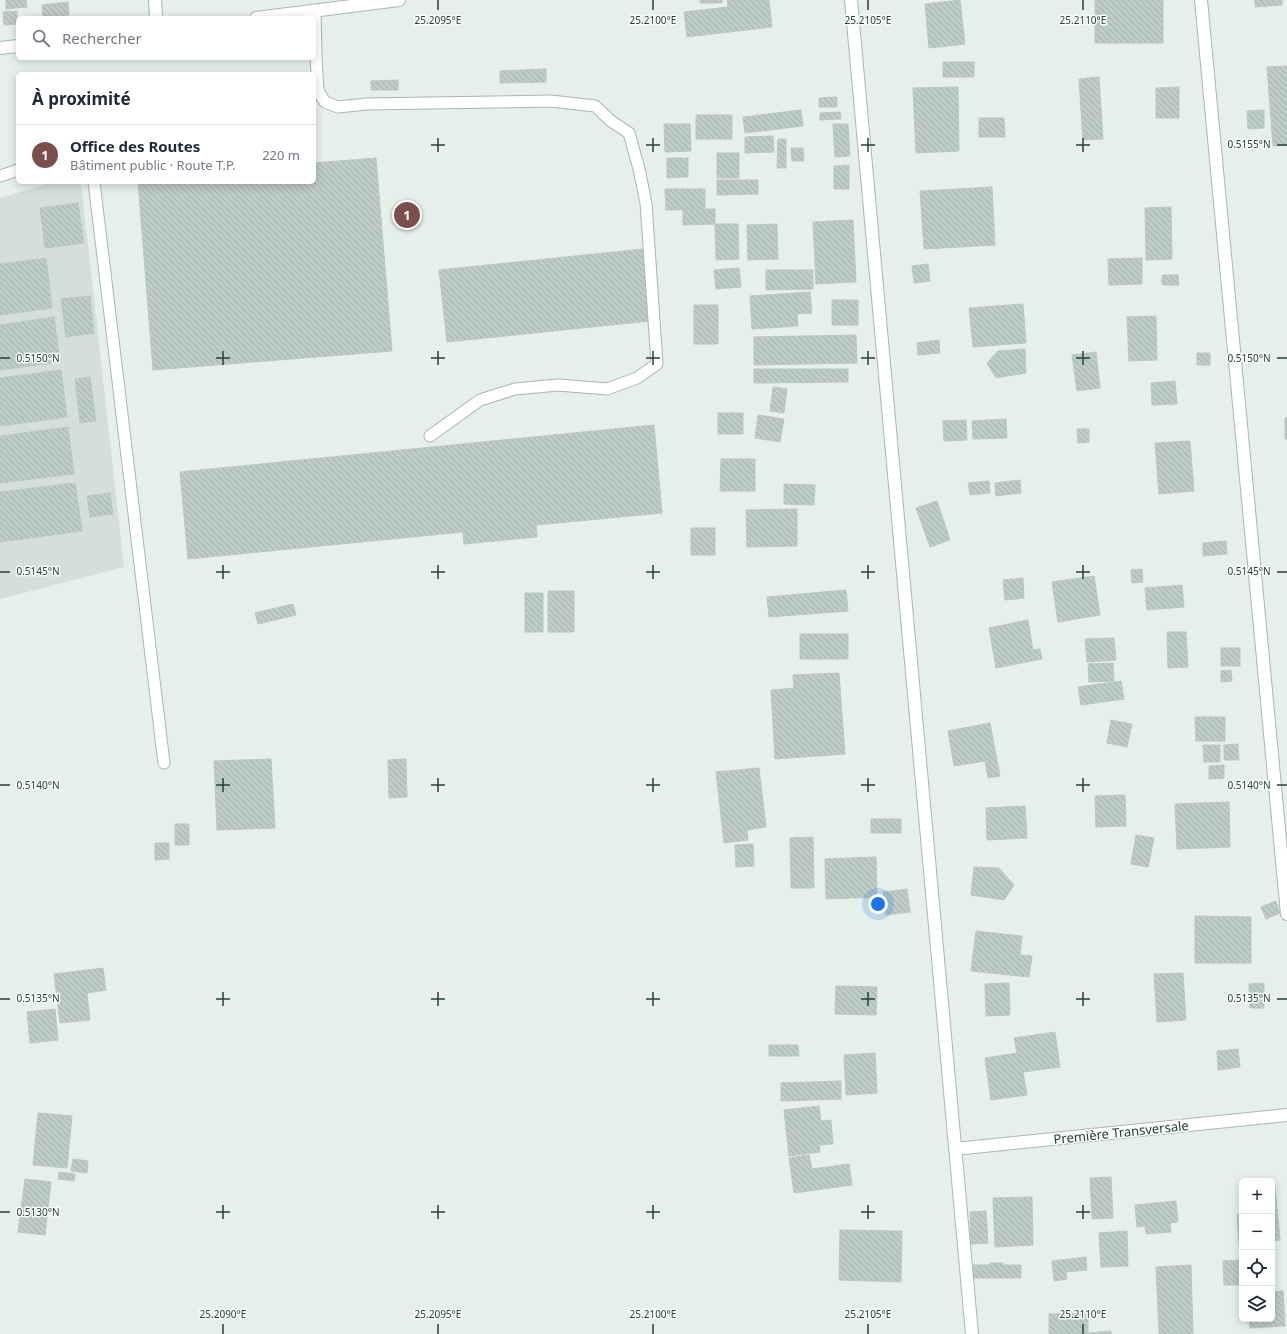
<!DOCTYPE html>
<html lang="fr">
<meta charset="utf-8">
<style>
:root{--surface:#fff;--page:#f6f6f7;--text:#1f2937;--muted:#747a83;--line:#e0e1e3;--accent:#7c4e4c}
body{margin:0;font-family:"Noto Sans",sans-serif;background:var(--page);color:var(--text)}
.controls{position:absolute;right:12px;bottom:12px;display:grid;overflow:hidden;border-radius:6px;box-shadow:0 2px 10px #0003}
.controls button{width:36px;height:36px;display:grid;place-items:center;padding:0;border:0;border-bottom:1px solid var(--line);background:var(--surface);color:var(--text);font:20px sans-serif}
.you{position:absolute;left:878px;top:904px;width:14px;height:14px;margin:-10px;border:3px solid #fff;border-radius:50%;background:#1a73e8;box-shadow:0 0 0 6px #1a73e833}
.badge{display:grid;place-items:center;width:26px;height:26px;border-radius:50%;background:var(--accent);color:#fff;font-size:13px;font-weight:700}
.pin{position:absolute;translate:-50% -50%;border:2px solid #fff;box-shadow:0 1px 4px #0006}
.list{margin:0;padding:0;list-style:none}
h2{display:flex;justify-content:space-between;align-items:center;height:52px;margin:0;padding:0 16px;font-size:17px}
h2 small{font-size:13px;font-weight:400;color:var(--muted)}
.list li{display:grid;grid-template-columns:26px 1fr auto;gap:12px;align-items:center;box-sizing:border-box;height:60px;padding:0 16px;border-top:1px solid var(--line)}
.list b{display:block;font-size:15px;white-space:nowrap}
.list p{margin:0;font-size:13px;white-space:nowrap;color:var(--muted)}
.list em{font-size:13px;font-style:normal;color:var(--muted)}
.icon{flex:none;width:22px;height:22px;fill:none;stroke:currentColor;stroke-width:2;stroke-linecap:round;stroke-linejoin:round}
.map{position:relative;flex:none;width:1287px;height:1334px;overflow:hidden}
.search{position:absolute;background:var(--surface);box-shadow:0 2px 10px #0003;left:16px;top:16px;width:300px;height:44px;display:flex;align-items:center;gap:10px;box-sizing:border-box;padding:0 14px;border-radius:6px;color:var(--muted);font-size:15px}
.panel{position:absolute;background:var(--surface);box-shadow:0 2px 10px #0003;left:16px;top:72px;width:300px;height:112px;border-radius:6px}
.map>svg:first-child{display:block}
.built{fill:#d4dfd9}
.building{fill:url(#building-back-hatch);stroke:#b9c8c1}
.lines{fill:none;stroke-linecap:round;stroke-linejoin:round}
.lane-casing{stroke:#a8b7b1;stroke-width:13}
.street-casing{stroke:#a8b7b1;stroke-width:14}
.secondary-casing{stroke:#a5bab1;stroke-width:14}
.lane{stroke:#fff;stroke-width:11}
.street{stroke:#fff;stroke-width:12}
.secondary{stroke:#fff;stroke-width:12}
.ticks{fill:none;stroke:#254137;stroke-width:1.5}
.labels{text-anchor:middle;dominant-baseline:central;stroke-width:3;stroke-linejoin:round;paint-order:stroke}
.street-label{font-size:13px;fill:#254137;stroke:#f7fbf9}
.ticks-label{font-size:10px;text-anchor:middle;fill:#254137;stroke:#f7fbf9;stroke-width:3;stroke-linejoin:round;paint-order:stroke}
</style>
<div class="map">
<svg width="1287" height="1334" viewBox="0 0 1287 1334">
<defs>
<pattern id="building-back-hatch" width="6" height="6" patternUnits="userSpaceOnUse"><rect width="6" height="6" fill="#beccc6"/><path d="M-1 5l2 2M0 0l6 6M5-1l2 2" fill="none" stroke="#a3b0ab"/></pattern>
</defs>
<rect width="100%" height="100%" fill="#e6efea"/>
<!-- built -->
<path class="built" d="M53 182H81L124 567 0 599V198Z"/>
<!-- building -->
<path class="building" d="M6 0H26L27 7 6 9Z
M700 0H722V3H700Z
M727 0H769L772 27 687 37 684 12 728 7Z
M960 0 965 44 929 48 925 4Z
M1095 0H1163V43H1095Z
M1255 0H1282V5L1255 7Z
M68 2 69 15 43 17 42 5Z
M17 11V24L4 25 3 12Z
M943 62H974V77H943Z
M1287 66V145L1273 146 1267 67Z
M546 69V82L500 83V71Z
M1099 77 1103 139 1083 140 1079 79Z
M398 80V90H371V81Z
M958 87 959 151 916 153 913 88Z
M1179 87V118H1156V88Z
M837 97V107H819V98Z
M801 110 803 126 745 133 743 117Z
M1264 110V128L1248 129 1247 111Z
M840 112 841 119 820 120V113Z
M696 115H732V139H696Z
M979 118H1004L1005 137H979Z
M664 124H690L691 151 665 152Z
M833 124H848L850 156 835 157Z
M773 136 774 152 745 153V137Z
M778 139H786V168H777Z
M791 148H803L804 161H792Z
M717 153H739V178H717Z
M376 158 392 351 153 370 138 182H314V163Z
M667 158H688V177L667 178Z
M849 165V189H834V166Z
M717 180H758V194L717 195Z
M992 187 995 245 924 249 920 191Z
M665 189H705V209L666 210Z
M78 203 84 243 45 248 40 208Z
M1171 207 1172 259 1146 260 1145 208Z
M683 209H715V224L683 225Z
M853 220 856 282 816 284 813 222Z
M715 224H738L739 259 716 260Z
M777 224 778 259 748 260 747 225Z
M643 249 650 321 447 342 439 270Z
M46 258 52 308 0 315V264Z
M1142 258V284L1109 285 1108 259Z
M928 264 930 281 914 283 912 266Z
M739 268 741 287 716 289 714 270Z
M766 270H813V289L766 290Z
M1162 275H1178L1179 285H1162Z
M810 292 812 313 797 314 798 326 752 329 750 296Z
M90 296 94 333 66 337 61 299Z
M832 300H858V325H832Z
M1023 304 1026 343 973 347 969 308Z
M694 305H718V344H694Z
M1156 316 1157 360 1129 361 1127 317Z
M54 317 60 362 0 370V325Z
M856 335 857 363 754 365V337Z
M939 340 940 353 918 355 917 343Z
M1025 349 1026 373 996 378 987 363 998 351Z
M1096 352 1100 388 1077 391 1072 355Z
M1197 353H1210V365H1197Z
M754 369H848V382L754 383Z
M61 370 67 417 0 426V378Z
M90 377 96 421 80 423 75 379Z
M1175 381 1177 404 1152 405 1151 383Z
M773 387 787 389 784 413 770 411Z
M718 413H743V434H718Z
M758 415 784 419 780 442 755 438Z
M1285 418H1287V439H1285Z
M1006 419 1007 438 973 439 972 421Z
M966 420 967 440 944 441 943 421Z
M654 425 662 513 536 525 537 537 464 544 463 532 188 559 180 472Z
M68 427 74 474 0 483V436Z
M1077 429H1089V442L1078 443Z
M1190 441 1194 491 1159 494 1155 443Z
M721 459H755V491H720Z
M1020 480 1021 493 996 496 995 483Z
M989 481 990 493 970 495 968 483Z
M75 483 82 531 0 542V492Z
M784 484 815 485 814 505 784 504Z
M110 493 113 514 90 517 87 496Z
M937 501 950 540 930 547 916 508Z
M797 509V546L747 547 746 510Z
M691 528H715V555H691Z
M1226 541 1227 554 1203 556V543Z
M1142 569 1143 582 1132 583 1131 570Z
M1094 576 1100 615 1058 622 1052 582Z
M1023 578 1024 598 1005 600 1003 580Z
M1182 585 1184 607 1147 610 1145 588Z
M846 590 848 611 769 617 767 597Z
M548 591H574V632H548Z
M525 593H543V632H525Z
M293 604 296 615 258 624 255 613Z
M1028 620 1033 650 1040 649 1042 659 996 668 989 628Z
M1167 632H1186L1188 667 1168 668Z
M800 634H848V659H800Z
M1114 638 1116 660 1087 662 1085 639Z
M1221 648H1240V666H1221Z
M1113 663 1114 681 1089 682 1088 664Z
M1231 670 1232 681 1221 682V671Z
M839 673 845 754 775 759 771 690 794 688 793 675Z
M1121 681 1124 699 1081 705 1078 687Z
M1195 717H1225V741H1196Z
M1111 720 1132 724 1127 747 1107 743Z
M990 723 1000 776 988 778 985 761 954 766 948 731Z
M1238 744 1239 760H1224V745Z
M1203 745H1220V762H1204Z
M271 759 275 828 217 830 214 761Z
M406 759 407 797 389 798 388 760Z
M1224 765V778L1209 779V766Z
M759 768 766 827 747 830 748 840 724 843 716 772Z
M1125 795 1126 826 1096 827 1095 796Z
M1229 802 1230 847 1177 849 1175 804Z
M1025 806 1027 838 987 840 986 808Z
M871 819H901V833H871Z
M175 824H189V845H175Z
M1136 835 1154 838 1148 867 1131 864Z
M813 837 814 888H791L790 838Z
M155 843H169V859L155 860Z
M753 844 754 866 736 867 735 845Z
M876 857 877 897 826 899 825 859Z
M974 867 999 868 1014 885 1004 900 971 895Z
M907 889 910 912 886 915 883 892Z
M1276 901 1280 913 1266 919 1261 907Z
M1195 916 1251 917V963H1195Z
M976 931 1022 936 1020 955 1032 956 1029 977 971 971Z
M103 968 106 990 87 993 90 1020 60 1023 54 974Z
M1183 973 1186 1020 1157 1022 1154 974Z
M1009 983 1010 1015 986 1016 985 984Z
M1264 983V1008H1250L1249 984Z
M836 986 877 987 876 1015 835 1014Z
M55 1009 58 1040 30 1043 27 1012Z
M1055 1032 1060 1067 1023 1072 1027 1095 991 1100 985 1058 1017 1053 1014 1038Z
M769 1045H798L799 1056H769Z
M1238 1049 1240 1067 1218 1070 1217 1051Z
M875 1053 877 1093 846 1095 844 1055Z
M841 1081V1099L781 1101V1083Z
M819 1106 821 1121 831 1120 833 1144 819 1145 820 1152 789 1156 784 1110Z
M38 1113 72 1116 67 1168 33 1165Z
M809 1155 812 1169 849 1164 852 1185 794 1193 789 1158Z
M73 1159 88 1161 87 1173 71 1171Z
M59 1172 75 1174 74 1181 58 1179Z
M1111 1177 1113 1218 1092 1219 1090 1178Z
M25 1179 51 1182 45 1235 18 1232Z
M1272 1188H1275L1280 1240 1272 1241Z
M1032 1197 1033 1245 995 1247 993 1198Z
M1176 1201 1178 1222 1170 1223 1171 1232 1146 1234 1145 1226 1137 1227 1135 1205Z
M986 1211 988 1243 971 1244 970 1212Z
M1237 1215H1242V1243L1239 1244Z
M840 1230 902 1231 901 1282 839 1280Z
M1127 1231 1128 1266 1101 1267 1099 1233Z
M1086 1257 1087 1270 1066 1272 1067 1279 1054 1281 1052 1261Z
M1242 1260V1285H1224L1223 1261Z
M990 1263H1003V1265H1021V1278H973V1265H990Z
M1191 1265 1193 1334H1159L1156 1267Z
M1283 1291 1285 1326 1250 1328 1249 1319H1272V1292Z
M1088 1313V1334H1049V1314Z
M1111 1331V1334H1089V1333Z"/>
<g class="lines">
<defs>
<path id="lane" d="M315 11 316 57 318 91 325 102 338 107 367 104 551 101 595 106 611 121 629 133 639 169 646 203 657 364 637 378 607 389 558 385 515 389 480 400 430 436
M0 176 18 170
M94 182 164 763"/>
<path id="street" d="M155 0 156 18
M851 0 972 1334
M1201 0 1287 914
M955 1149 1287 1115"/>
<path id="secondary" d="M256 18 399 0
M0 48 18 46"/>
</defs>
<!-- lane casing -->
<use href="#lane" class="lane-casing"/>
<!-- street casing -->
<use href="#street" class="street-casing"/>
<!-- secondary casing -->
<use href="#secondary" class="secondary-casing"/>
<!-- lane -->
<use href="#lane" class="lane"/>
<!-- street -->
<use href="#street" class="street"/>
<!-- secondary -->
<use href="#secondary" class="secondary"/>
</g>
<!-- ticks -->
<path class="ticks" d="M438 0V10M653 0V10M868 0V10M1083 0V10M438 138V152M653 138V152M868 138V152M1083 138V152M431 145H445M646 145H660M861 145H875M1076 145H1090M1277 145H1287M223 351V365M438 351V365M653 351V365M868 351V365M1083 351V365M0 358H10M216 358H230M431 358H445M646 358H660M861 358H875M1076 358H1090M1277 358H1287M223 565V579M438 565V579M653 565V579M868 565V579M1083 565V579M0 572H10M216 572H230M431 572H445M646 572H660M861 572H875M1076 572H1090M1277 572H1287M223 778V792M438 778V792M653 778V792M868 778V792M1083 778V792M0 785H10M216 785H230M431 785H445M646 785H660M861 785H875M1076 785H1090M1277 785H1287M223 992V1006M438 992V1006M653 992V1006M868 992V1006M1083 992V1006M0 999H10M216 999H230M431 999H445M646 999H660M861 999H875M1076 999H1090M1277 999H1287M223 1205V1219M438 1205V1219M653 1205V1219M868 1205V1219M1083 1205V1219M0 1212H10M216 1212H230M431 1212H445M646 1212H660M861 1212H875M1076 1212H1090M223 1324V1334M438 1324V1334M653 1324V1334M868 1324V1334M1083 1324V1334"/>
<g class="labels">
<!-- street labels -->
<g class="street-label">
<text transform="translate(1121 1132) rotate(-6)">Première Transversale</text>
</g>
</g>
<g class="ticks-label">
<text x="438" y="24">25.2095°E</text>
<text x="653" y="24">25.2100°E</text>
<text x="868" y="24">25.2105°E</text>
<text x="1083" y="24">25.2110°E</text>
<text x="1249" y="148">0.5155°N</text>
<text x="38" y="362">0.5150°N</text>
<text x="1249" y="362">0.5150°N</text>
<text x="38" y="575">0.5145°N</text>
<text x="1249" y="575">0.5145°N</text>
<text x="38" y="789">0.5140°N</text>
<text x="1249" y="789">0.5140°N</text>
<text x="38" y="1002">0.5135°N</text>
<text x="1249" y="1002">0.5135°N</text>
<text x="38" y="1216">0.5130°N</text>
<text x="223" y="1318">25.2090°E</text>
<text x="438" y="1318">25.2095°E</text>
<text x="653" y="1318">25.2100°E</text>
<text x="868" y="1318">25.2105°E</text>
<text x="1083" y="1318">25.2110°E</text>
</g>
</svg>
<div class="controls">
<button>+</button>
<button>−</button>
<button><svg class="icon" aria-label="locate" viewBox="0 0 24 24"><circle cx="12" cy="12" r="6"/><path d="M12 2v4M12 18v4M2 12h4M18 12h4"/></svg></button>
<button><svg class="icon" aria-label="layers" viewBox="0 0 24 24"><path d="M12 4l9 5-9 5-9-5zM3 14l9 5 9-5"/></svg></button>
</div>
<div class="you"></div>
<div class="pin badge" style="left:407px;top:215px">1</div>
<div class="search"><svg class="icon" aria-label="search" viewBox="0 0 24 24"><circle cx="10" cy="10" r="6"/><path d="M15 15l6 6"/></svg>Rechercher</div>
<section class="panel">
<h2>À proximité<small></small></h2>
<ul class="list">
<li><span class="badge">1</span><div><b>Office des Routes</b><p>Bâtiment public · Route T.P.</p></div><em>220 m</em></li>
</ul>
</section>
</div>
